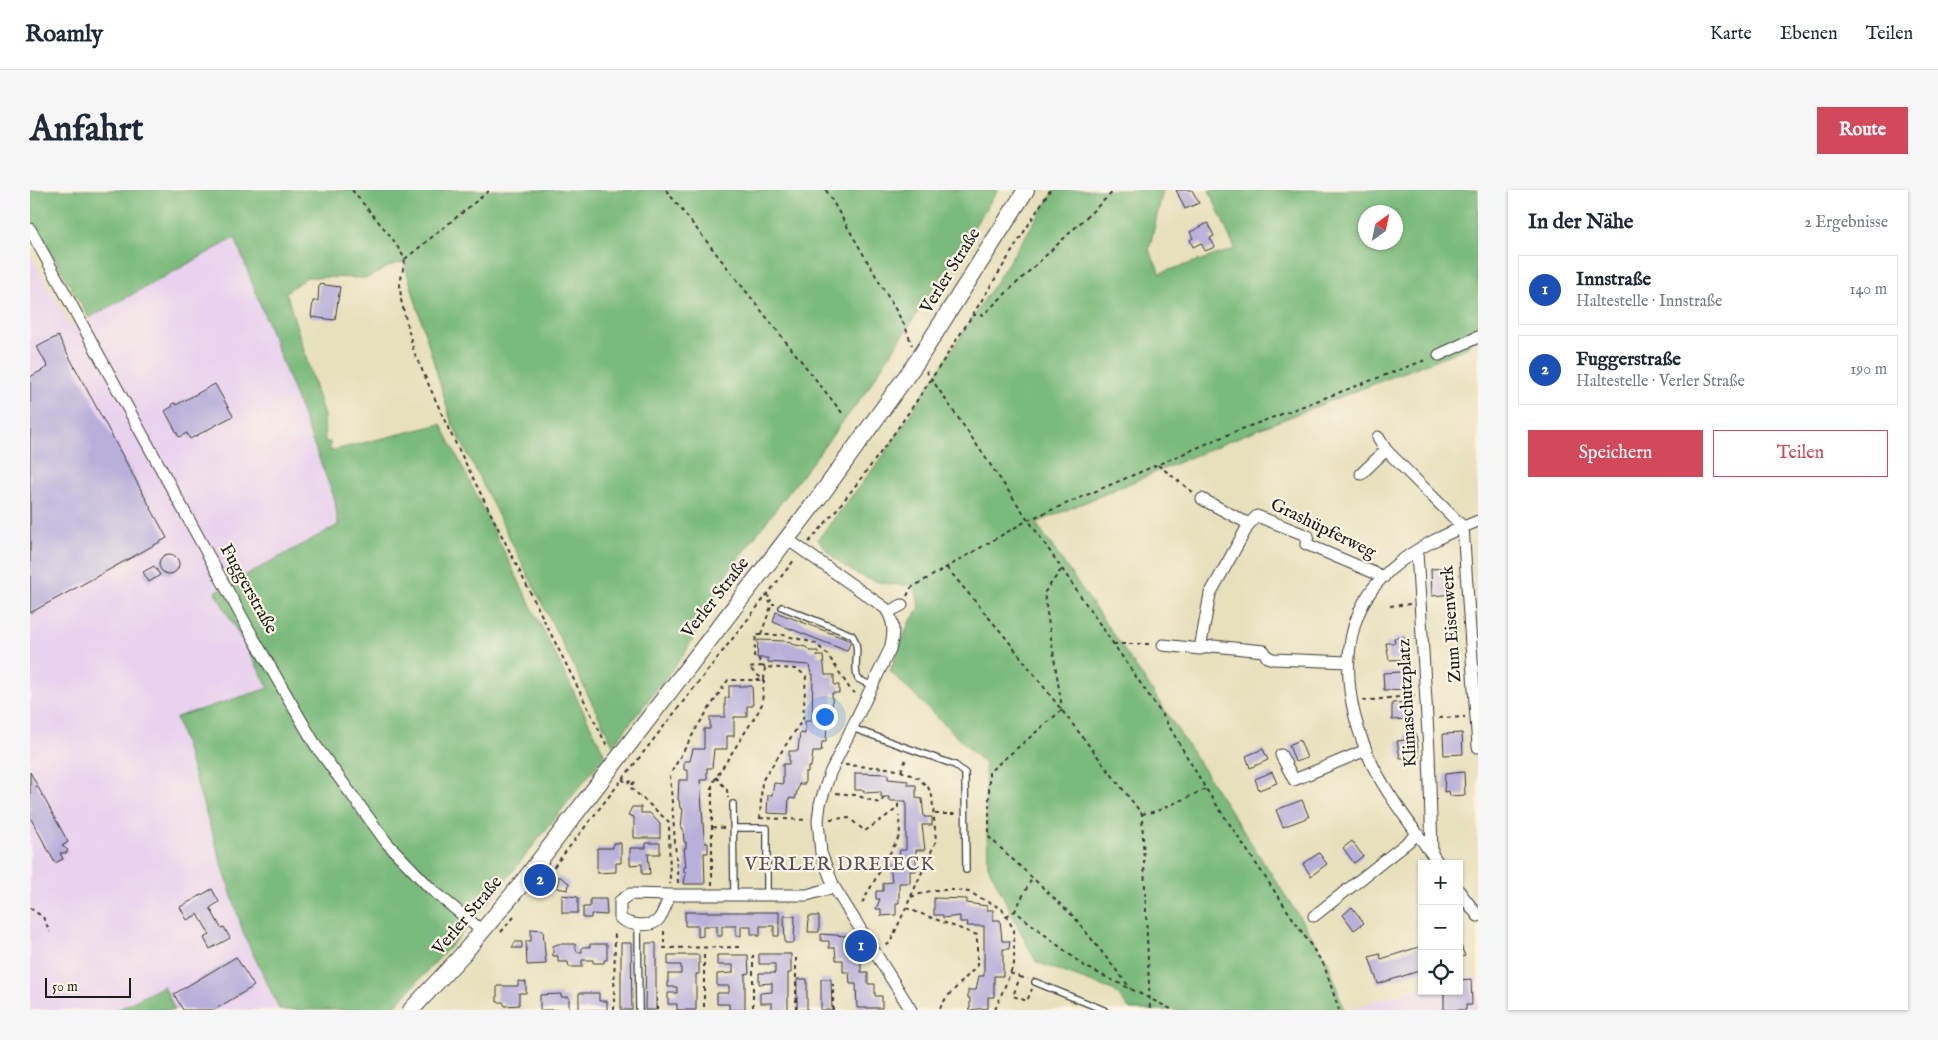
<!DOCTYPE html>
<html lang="de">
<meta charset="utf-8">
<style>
:root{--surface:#fff;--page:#f6f6f7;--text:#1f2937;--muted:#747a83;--line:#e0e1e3;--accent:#d1495b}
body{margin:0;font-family:"IM FELL English",serif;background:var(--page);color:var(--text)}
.controls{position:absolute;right:15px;bottom:15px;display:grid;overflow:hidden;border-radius:0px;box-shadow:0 1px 4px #0004}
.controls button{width:45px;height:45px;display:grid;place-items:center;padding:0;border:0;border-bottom:1px solid var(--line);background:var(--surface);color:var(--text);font:25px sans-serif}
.compass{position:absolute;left:1328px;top:15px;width:45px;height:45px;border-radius:50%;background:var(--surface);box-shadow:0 1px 4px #0004;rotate:33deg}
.scale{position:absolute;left:15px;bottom:12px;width:86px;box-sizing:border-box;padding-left:5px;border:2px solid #1c1c1c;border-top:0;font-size:14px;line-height:18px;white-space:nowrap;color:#1c1c1c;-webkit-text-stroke:4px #fcf5e5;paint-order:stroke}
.you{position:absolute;left:794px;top:526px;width:18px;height:18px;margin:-12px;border:4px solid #fff;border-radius:50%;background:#1a73e8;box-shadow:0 0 0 8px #1a73e833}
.badge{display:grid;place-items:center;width:32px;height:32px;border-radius:50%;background:var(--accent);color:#fff;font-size:16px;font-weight:700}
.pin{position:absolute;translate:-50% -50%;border:2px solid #fff;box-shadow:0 1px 5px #0006}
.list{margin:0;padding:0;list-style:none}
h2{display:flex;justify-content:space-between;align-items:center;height:65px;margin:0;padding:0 20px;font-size:21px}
h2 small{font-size:16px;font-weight:400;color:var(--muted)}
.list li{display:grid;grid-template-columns:32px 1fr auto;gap:15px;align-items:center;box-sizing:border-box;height:70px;margin:0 10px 10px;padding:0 10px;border:1px solid var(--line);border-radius:0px}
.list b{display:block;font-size:19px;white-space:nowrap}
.list p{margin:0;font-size:16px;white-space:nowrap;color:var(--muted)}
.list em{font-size:16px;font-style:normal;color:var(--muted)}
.actions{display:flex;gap:10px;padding:15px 20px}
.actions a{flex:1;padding:11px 0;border:1px solid var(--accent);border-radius:0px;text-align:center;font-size:18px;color:var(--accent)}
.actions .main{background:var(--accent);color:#fff}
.icon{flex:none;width:28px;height:28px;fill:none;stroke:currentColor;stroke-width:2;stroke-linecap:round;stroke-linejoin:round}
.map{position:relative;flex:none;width:1448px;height:820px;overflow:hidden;border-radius:0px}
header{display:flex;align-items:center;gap:30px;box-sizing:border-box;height:70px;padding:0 25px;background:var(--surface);border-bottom:1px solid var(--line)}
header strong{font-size:24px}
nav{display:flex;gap:28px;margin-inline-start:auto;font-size:18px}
.intro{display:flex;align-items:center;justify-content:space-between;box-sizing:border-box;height:120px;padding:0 30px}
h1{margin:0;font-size:35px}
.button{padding:12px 22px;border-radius:0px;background:var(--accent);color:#fff;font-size:18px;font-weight:700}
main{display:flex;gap:30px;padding:0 30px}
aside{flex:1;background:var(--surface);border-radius:0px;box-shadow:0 1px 4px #0004}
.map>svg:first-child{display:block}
.built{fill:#e8d2ee}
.forest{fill:#7aba7b;stroke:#4b6b4c;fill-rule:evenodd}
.building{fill:#b8afda}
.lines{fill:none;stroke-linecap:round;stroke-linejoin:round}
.lane-casing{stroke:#3a3934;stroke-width:8}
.street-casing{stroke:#3a3934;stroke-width:13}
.secondary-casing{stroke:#3a3934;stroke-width:18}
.path{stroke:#3a3934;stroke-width:2;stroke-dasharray:4 4;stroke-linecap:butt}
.lane{stroke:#fff;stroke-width:5.5}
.street{stroke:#fff;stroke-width:11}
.secondary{stroke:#fff;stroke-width:16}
.labels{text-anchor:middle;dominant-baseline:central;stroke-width:4.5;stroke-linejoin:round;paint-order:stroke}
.street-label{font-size:18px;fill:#1c1c1c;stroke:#fcf5e5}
.neighbourhood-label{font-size:19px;letter-spacing:1px;fill:#534f5e;stroke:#fcf5e5}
</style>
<header>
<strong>Roamly</strong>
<nav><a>Karte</a><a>Ebenen</a><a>Teilen</a></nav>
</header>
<div class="intro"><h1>Anfahrt</h1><a class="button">Route</a></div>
<main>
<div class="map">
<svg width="1448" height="820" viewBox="0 0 1448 820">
<rect width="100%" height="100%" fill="#fcf5e5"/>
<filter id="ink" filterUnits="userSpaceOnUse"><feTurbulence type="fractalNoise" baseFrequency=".02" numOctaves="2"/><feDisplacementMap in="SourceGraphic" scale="10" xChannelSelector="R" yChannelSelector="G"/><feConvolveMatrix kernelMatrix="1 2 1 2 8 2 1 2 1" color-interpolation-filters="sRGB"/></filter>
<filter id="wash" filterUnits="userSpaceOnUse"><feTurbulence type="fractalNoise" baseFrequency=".0096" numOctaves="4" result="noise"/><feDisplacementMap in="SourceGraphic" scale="20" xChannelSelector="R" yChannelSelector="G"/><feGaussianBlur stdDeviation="1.12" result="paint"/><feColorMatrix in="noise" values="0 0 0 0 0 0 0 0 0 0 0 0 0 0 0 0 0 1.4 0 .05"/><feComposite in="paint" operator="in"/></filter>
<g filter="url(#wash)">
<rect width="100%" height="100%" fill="#e7e0bc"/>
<!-- built -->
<path class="built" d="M205 48 305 310 308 335 185 402 239 498 146 528 214 745 250 820H145L134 796 87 820H0V64L41 138Z
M1448 787V820L1321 819 1392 796V801H1429V788Z"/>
<!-- forest -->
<path class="forest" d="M0 0H968L835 203 700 379 655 463 583 555 421 231 374 72 362 75 337 88 277 87 256 102 294 226 295 252H300V261L411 234 575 565 441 734 361 820H250L214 745 146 527 239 498 185 402 308 335 305 310 205 48 59 128 0 26Z
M1025 0H1133L1119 60 1130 83 1205 59 1179 0H1448V143L1436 158 1216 244 1006 333 1119 496 1298 771 1314 820H1100L1085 801 1006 772 958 676 955 574 860 481 879 433 890 418 884 395C845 397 810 382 788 349L854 265ZM1336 22H1366V52H1336Z
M134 796 145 820H87Z"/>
<g id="blocks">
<!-- building -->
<path class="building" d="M1146 0H1162L1169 13 1155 19Z
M1178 33 1184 46 1180 48 1185 57 1175 61 1171 53 1163 57 1160 50 1163 48 1160 42Z
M289 94 310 97 305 130 281 127 283 111H288Z
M28 146 137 348 0 423V187L18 177 7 157Z
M185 194 203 226 160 249 157 243 149 247 135 221 143 216 142 214 145 213 146 215Z
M129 374a10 10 0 1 1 20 0a10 10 0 1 1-20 0Z
M124 376 130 385 119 392 113 382Z
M1422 377 1423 404 1402 406 1401 379Z
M746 422 821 451 817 461 743 432Z
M1375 447 1378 469 1359 470 1356 453H1365L1364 448Z
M728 450 755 451 761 452V454L776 457 780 461H788L787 466H793L795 485H804V495H809V503H802L803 532 797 531 796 552H792L791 562H783L781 577H778V582H775V594H769L765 609 759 608 758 624 737 623 738 605H742L744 593 753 594V574H759V561H768L770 543 775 544V531H782L783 484H781L779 475 738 472V468H727Z
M1372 482 1376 499 1354 500 1353 483Z
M699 496H722L723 516H717V527H704V546H697V559H684L682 578H677V590H670L674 647 675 653H678V663H674L675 694H654L656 682H654V677H656L654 658H656V652H654L653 638H651L653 619 650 618 649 610H648L649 590H658V580H654V571H660L663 559H674V539H680V527H695V508H699Z
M1379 512 1378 529 1362 530V513Z
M1375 543H1386L1389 567 1370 568 1367 551 1375 550Z
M1432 543 1433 564 1414 565 1413 544Z
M1270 550 1277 568 1265 572 1259 555Z
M1233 559 1238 570 1220 578 1216 566Z
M0 582 7 595 6 598 8 597 38 652 32 656 38 660 36 663H30L33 669 25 673 0 627Z
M1242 582 1247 593 1229 600 1225 589Z
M1434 582 1435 605 1420 606 1419 601 1414 602 1415 584Z
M825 583 858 584V589L878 591V595H886V608L892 609 894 627H902V635H892L895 660H886V681H880V693H869V713H866V725L851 726V719H846L850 709H846V701H853V693L862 692 860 674H868L870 660H876V611H859V607H851V602L834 603V600H825Z
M1272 610 1279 627 1253 637 1246 620Z
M602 617H611V623H620L630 634V648H604V627L598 625Z
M1322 651 1333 666 1324 673 1313 658Z
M583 653H591V673H586V682L567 683V658H583Z
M616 653H630V664H618L620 684H612V674L600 675V658H616Z
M1289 663 1297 674 1281 686 1273 674Z
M529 686 539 693 538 700 527 698Z
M182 699 189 712 180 718 191 738 194 737 200 748 180 759 174 748 180 745 168 724 157 730 150 717Z
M532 705 548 707V723H532Z
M904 708 937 709V713L957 716V720H963V730H970L972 751H980L979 759H973V786H964V807H958V818L938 820 940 818V808H938V800H946L949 786H954V736H937L938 732H930V726L913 728V725H904Z
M560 709H576L577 725 561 724V728H553V717H560Z
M1322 717 1334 733 1324 740 1313 725Z
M655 722H749V746H744V736H730V746H727V744H721V736H711V746H706V736H692V746H687V736H673V746L668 747V736H655Z
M754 726H765L764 753H755Z
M779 726H789V742H778Z
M501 739 513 740 516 774 497 775 496 751H501Z
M791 744 817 746 818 758H824L825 770H831V782H838V794H845V806H852V818H827L826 794H820L819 782H813V770H806L805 758H799V751H791Z
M1429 751 1435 766 1429 768Z
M485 752H492V758H482Z
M591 753H601L602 820H591Z
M616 753H626V820H615Z
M528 754H545L547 762H552V757H560V754H577V770H574V773H563V770H552V777H539L538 772H528V766H523V756Z
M1392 756V780L1348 794 1339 767 1350 764 1351 769Z
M729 764H761V783H758V820H742V813H730V803L742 802V793L729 794V783H745V774H729Z
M638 765H669V784H666V820H647V814H638V803H647V797H638V784H651V775H638Z
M687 765H718L719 783 715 784V820H699V814H687V803H699V796H687V784L703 783V775H687Z
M206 767 224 796 184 820H153L144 804Z
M767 789H777V820H767Z
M791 789H801L802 820H791Z
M1441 789 1442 815H1436V820H1414V801H1429V790Z
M488 791 496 792V803H489V815L475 816 473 812H467V796H488Z
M549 803H569V811H577V820H549Z
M531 804V807H539V820H510V805Z"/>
</g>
</g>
<g filter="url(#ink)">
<use href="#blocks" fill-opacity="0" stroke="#3a3934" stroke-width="1"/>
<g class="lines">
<defs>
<path id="lane" d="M752 417 822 445C832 459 822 474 828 489L842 496
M822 538 925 575 935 583 936 680
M703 614 704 704
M704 638H737V705
M608 734 609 820
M1005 792 1074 820"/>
<path id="street" d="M0 39 224 449 286 556 357 653 401 699 452 741
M1409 165 1448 147
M1348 247 1356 260 1433 337 1448 557
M1331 284 1356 260
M1172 309 1219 334 1180 404 1170 459 1183 456 1234 461 1237 467 1243 469 1318 472
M1219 334 1227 326 1278 346 1276 354 1354 387
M757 349 855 418C865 431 864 444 860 459L800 583 790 614 788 631 791 663 804 697 881 820
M1387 362 1399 561 1402 663
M858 422 872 415
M1133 455 1170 459
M1251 565 1264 590 1336 560
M1409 674C1388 644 1359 608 1343 576 1313 513 1302 430 1361 379 1386 357 1418 343 1448 331
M1429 701 1448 726
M640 705 600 704 590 711V728C597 735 620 738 628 730 633 725 637 712 640 705H777L804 697
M1284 726 1388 644"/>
<path id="secondary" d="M381 820 433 764 489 697 793 302 888 170 996 0"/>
</defs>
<!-- lane casing -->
<use href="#lane" class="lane-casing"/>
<!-- street casing -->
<use href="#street" class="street-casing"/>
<!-- secondary casing -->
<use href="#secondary" class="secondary-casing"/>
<!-- path -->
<path class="path" d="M322 0 362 48 375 69 370 94 371 110 384 162 419 240 578 558
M636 0 813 224
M796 0 875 136 882 155
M375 69 460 0
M942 125H953L1085 0
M896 181 1133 526 1176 599 1294 775 1309 820
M1128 275 1164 303
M779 352C873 245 945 120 1020 0
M917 378 976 448 1112 624 1120 820
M1031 380 1014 403 1032 518
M736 405 742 409 739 412 742 414
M877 406 881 398 998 330 1204 242 1398 169
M1360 416 1380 414
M731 444 742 414H745
M1083 454H1121
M735 477 731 476 729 469 724 466 726 445H753L785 453 798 465 820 499 825 503
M1333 511 1386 505
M1032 520 959 582V647L1045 728 1101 799
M1409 528 1435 527
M815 575 857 578 871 581 888 588 898 597 902 606 906 651 860 753 854 757
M871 581 877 567
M686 587 697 600 698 608
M592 589 598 594 601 590 604 592 600 597 639 632 640 694
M806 603 825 605 849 613 855 607
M905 624H928
M1112 624 1127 621 1176 599
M730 628 778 630
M800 629 819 628 835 641 868 618V611
M682 637 695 638
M1001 690 985 721 1054 776 1143 820
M648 693 640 585 667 537 698 490H734L735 477 767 479 776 486 773 529 732 591 730 629
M682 695V594L728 522 732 514 734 490 719 478 731 476
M504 702 765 369
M881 707 903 700H925L939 702 972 719 984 740V774L965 820
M832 713 870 645 869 626
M0 718 13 727 20 742
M876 718 947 745V776L916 808 909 820
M976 726 985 721
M634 741V758L711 757
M471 742 484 727
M674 765V820
M723 765V820
M980 783 990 787 983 806 997 811 1002 799
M990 787 998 789
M584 820 585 740
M627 820V803
M766 820V765
M803 820V794"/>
<!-- lane -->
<use href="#lane" class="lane"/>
<!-- street -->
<use href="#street" class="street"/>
<!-- secondary -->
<use href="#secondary" class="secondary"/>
</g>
</g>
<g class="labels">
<!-- street labels -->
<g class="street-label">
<text transform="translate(921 81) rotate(-58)">Verler Straße</text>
<text transform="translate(1293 339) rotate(26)">Grashüpferweg</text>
<text transform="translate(218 399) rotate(61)">Fuggerstraße</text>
<text transform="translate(686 408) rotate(-52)">Verler Straße</text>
<text transform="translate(1422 434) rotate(-94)">Zum Eisenwerk</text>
<text transform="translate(1378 513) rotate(-93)">Klimaschutzplatz</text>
<text transform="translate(438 726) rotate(-50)">Verler Straße</text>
</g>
<!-- neighbourhood labels -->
<g class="neighbourhood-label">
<text x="810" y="675">VERLER DREIECK</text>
</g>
</g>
</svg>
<div class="controls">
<button>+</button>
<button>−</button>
<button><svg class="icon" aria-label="locate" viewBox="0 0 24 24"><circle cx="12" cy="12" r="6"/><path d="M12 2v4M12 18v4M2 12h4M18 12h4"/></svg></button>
</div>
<svg class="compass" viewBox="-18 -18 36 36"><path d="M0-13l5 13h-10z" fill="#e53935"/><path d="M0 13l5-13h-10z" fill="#747a83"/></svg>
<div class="scale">50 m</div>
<div class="you"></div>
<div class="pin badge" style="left:831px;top:756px;background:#1a4fb4">1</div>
<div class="pin badge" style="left:510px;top:690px;background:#1a4fb4">2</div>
</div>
<aside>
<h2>In der Nähe<small>2 Ergebnisse</small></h2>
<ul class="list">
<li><span class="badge" style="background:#1a4fb4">1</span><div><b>Innstraße</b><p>Haltestelle · Innstraße</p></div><em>140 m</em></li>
<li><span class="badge" style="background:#1a4fb4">2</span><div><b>Fuggerstraße</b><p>Haltestelle · Verler Straße</p></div><em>190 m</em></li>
</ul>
<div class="actions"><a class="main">Speichern</a><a>Teilen</a></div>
</aside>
</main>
